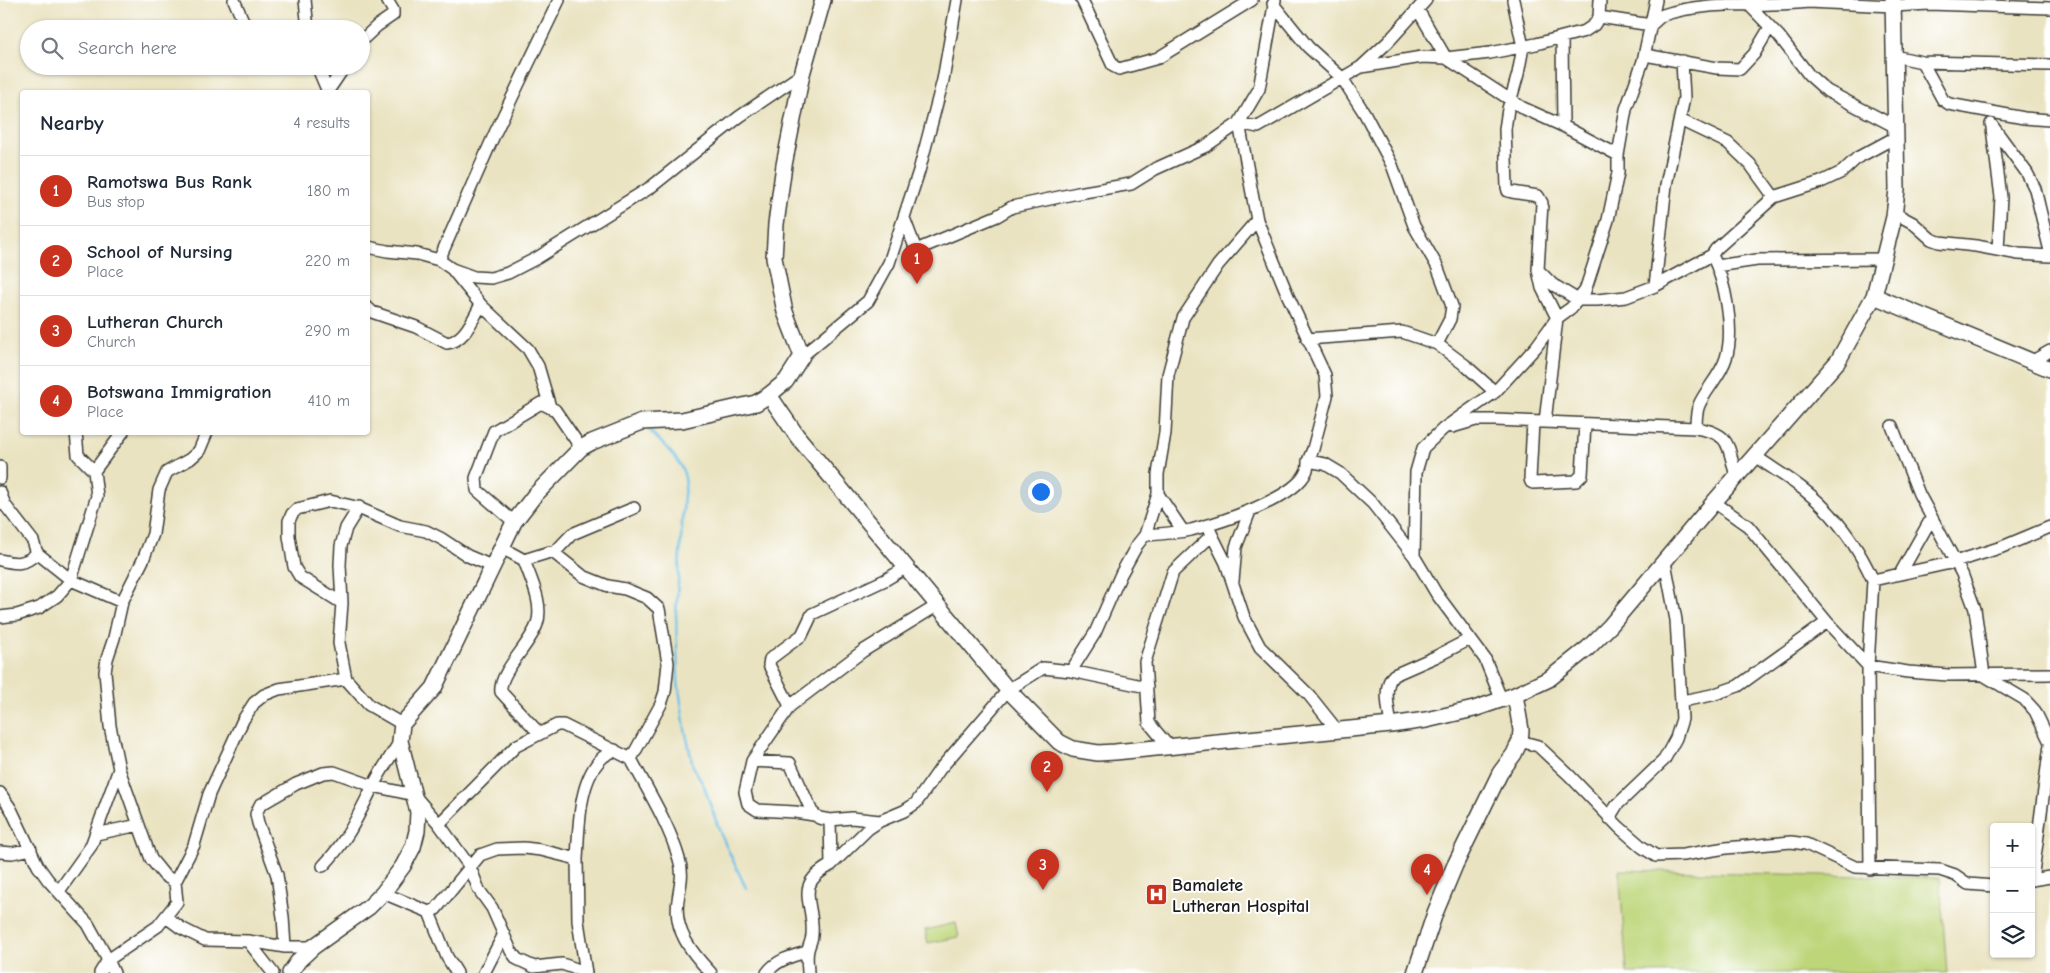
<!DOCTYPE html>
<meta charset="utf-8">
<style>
:root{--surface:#fff;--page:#f2f2f3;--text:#1f2937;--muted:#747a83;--line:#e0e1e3;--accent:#c8321e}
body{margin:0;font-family:"Comic Neue",sans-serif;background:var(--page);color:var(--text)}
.controls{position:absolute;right:15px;bottom:15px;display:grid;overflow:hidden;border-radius:5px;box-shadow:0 1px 4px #0004}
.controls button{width:45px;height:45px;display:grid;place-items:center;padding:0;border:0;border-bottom:1px solid var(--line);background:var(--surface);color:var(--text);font:25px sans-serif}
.you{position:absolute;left:1040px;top:491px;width:18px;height:18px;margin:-12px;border:4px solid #fff;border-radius:50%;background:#1a73e8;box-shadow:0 0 0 8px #1a73e833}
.badge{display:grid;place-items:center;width:32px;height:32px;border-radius:50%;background:var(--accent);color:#fff;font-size:16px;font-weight:700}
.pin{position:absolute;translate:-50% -41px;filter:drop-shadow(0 1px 2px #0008)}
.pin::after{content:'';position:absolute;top:26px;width:18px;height:15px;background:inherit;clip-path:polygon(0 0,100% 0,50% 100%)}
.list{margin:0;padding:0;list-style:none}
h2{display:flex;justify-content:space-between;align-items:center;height:65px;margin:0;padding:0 20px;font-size:21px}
h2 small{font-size:16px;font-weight:400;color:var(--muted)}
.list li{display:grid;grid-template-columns:32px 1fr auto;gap:15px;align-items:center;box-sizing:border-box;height:70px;padding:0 20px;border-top:1px solid var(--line)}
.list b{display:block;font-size:19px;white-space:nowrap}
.list p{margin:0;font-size:16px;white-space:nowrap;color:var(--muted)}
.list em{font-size:16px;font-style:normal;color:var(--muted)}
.icon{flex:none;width:28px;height:28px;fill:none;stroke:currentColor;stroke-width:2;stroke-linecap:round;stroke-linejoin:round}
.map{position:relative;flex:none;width:2050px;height:973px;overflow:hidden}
.search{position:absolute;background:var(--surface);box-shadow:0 1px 4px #0004;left:20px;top:20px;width:350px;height:55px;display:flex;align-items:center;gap:12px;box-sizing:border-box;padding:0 18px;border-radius:28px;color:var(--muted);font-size:19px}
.panel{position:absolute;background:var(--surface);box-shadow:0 1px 4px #0004;left:20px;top:90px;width:350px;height:345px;border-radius:5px}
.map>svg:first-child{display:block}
.green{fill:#bed67a;stroke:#6d794b}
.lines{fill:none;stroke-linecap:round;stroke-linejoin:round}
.stream{stroke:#6bc1e8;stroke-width:2.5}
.street-casing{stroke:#3b3a35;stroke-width:14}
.secondary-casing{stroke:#3b3a35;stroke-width:18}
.street{stroke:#fff;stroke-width:11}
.secondary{stroke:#fff;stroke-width:15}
.labels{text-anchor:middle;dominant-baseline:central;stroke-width:4;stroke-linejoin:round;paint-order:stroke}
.poi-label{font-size:18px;font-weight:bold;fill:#1c1c1c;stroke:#fff;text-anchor:start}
</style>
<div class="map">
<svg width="2050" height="973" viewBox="0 0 2050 973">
<rect width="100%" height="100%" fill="#fff"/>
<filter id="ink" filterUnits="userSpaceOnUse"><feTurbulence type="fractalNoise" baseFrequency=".02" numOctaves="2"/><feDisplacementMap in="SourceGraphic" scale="10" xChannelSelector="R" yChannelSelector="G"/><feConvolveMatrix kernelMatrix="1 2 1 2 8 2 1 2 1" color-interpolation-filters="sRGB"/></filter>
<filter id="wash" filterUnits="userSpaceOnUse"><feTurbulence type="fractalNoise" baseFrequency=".0096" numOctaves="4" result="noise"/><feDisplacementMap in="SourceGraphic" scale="20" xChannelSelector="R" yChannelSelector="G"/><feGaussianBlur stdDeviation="1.12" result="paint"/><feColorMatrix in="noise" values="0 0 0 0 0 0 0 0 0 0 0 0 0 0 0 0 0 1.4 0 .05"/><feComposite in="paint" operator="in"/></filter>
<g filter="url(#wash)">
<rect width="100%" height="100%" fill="#eae3c1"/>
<!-- green -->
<path class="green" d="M1619 870 1940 878 1947 973H1627Z
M956 923 959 937 928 943 925 930Z"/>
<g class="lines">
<!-- stream -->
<path class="stream" d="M650 431C667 449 692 467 684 494L676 613 678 682 685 729 693 766 704 786 721 835 746 888"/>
</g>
</g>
<g filter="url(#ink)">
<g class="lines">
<defs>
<path id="street" d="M234 0 244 23 252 29
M305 0 308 29
M1082 0 1113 66 1119 69 1158 58 1252 0
M1275 0 1259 89 1239 123 1257 220 1288 296 1325 375 1327 396 1313 449 1308 461 1325 464 1340 473 1373 504 1414 556 1436 593 1485 659 1502 701
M1513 0 1523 47 1518 74 1508 109 1505 129 1507 187 1508 191 1512 192 1538 196 1542 203 1538 270 1542 288 1557 318 1545 422
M1749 1V5L1779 36 1809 75 1827 91 1896 127
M1808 2 1893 6 1929 4 2050 8
M1273 4 1308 47 1342 78 1365 114 1392 165 1414 226 1437 266 1452 306 1450 319 1437 344
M1418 10 1446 58 1523 108 1563 126 1618 155
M1599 17 1651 25C1655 22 1659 17 1663 15 1706 0 1762 7 1808 2L1806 0
M1562 37 1563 126
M361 41 377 26 393 15V10L387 0
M1645 55 1717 68 1740 69 1754 54 1770 27
M1894 56 1922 62 2050 65
M1922 62 1943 100 1949 104 2024 118 2050 120
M317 66 328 92
M1361 67 1422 57 1446 58 1490 53 1536 44 1585 31 1594 25 1599 17 1600 0
M328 91 345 66
M1680 120 1728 143 1750 164 1774 197
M1991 124 2027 173 2035 189 2050 251
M1992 128 2001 197 1998 250
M1894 217 1900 216 1913 223 1931 239 1939 242 1976 246 2019 254 2050 256
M904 218 916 250 997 216 1012 207 1078 193 1131 184 1155 169 1206 146 1239 123 1258 127 1361 67 1388 42 1426 0
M368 247 387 251 417 254 439 260 452 269 481 305 528 349 538 366 550 407
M439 260 495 133 559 0
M1717 266 1757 260 1883 259
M452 269 474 277 491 278 508 273 537 258 651 187 739 117 802 74
M1539 271 1552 284 1578 300H1597L1626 297 1655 286 1712 255 1716 249 1774 197 1821 182 1842 172 1857 158 1896 137
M1655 286 1666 185 1684 98 1682 61
M368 308 372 312 416 327 447 343C465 341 473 318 481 305
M1307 339 1402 332 1437 344 1465 365 1495 392
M802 356 868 301 889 263 919 171 943 80 957 0
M2031 362 2050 351
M1533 422 1530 479 1531 482 1533 483 1576 481 1582 475 1585 424
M1892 426 1919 494 1962 574 1975 609 1984 675
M1452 427 1476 420H1495L1696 428C1732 434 1727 445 1736 476
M1696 428C1696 421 1696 412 1699 405 1706 389 1721 375 1726 358 1735 329 1725 281 1712 255
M76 432 78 455 94 471
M1755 456C1770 467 1788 477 1803 489 1833 512 1857 545 1873 580
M0 467V478
M0 492 5 505 33 541 37 553 71 580 122 602
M1158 494 1183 531
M1714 502 1748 526 1827 622 1868 666 1870 869
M359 507 346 528 341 546 340 565 342 603 339 643 346 679 369 705 402 724
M514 522 477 490 476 478 494 431 541 403 555 410 581 448
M1207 525 1226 563 1244 617 1260 647 1309 695 1337 730
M2050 527 2002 547 1955 562 1873 580 1868 666 1908 672 1948 675 2050 674
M1145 535C1160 534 1176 533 1191 530 1218 523 1295 499 1306 472 1308 469 1308 465 1308 461
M502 548 524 560C530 578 544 604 537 624 531 644 498 673 501 692L539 733
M554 553 572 534 634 508
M1414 556 1416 472 1423 448 1443 429 1495 392 1536 347 1557 318 1571 308 1585 291 1608 220 1618 173V155L1626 109 1643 61 1656 0
M0 560C16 564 25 565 37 553
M524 560 550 552 554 553 583 576 608 586 625 589 647 598 659 609 668 663 665 692 661 704 631 759
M1900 574 1931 519
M1233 581 1236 547 1250 511
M342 603 300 577 294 567 289 536V521L292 514 297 509 330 501 356 507 400 526 426 531 442 539 468 556 494 567
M0 617 17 615 39 608 57 596 71 580 97 496 94 471 123 432
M1071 671 1095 633 1121 574 1137 545 1145 535 1158 494V474L1165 433 1168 375 1183 318 1218 265 1257 220
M1985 676 2024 699 2035 711 2050 742
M1682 701 1712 695 1738 686 1827 622
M790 706 769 665 770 659 802 635 812 614 885 580 907 567
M1391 725C1389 711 1382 685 1394 675L1435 657 1470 639
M1520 741 1538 746 1569 775 1619 827 1642 847 1656 856 1683 855 1726 848 1791 842 1806 844 1855 867 1940 870 1955 875 1968 884 1994 886
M1170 748 1149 723 1145 662 1173 572 1212 535
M752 761 790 763 812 812 819 818 830 820 831 865C792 886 815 902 812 935 812 940 809 945 808 950 806 957 808 966 808 973
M0 793 11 809 38 866 48 880 88 924 108 960 158 926 177 902 175 882 164 875 151 859 119 769 110 726 105 672 107 659 114 638 122 602 143 560 153 534 159 490 167 472 190 459 199 451 207 432
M814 815 795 812 757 810 748 804 745 792 752 761 790 706 863 651 938 605
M1609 818 1617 805 1664 760 1676 738 1682 719 1676 620 1665 562
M830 820 852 818 880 821
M439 824 516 746 557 725H563L631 759C648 791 669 824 679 859 684 874 680 885 678 900 673 930 691 952 711 973
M96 834 139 825
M0 852 12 853 31 849
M577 859 578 921 586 973
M831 865 868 829 880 821 904 811 916 803 940 769 1008 690 1043 668 1071 671 1147 687
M323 866C347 841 357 818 372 788 380 772 391 756 400 741
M2031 880 2050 877
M2032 880 2050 745
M175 882 194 845 209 794 243 720 254 703 264 695 279 689 346 679
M59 891 91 846 119 769
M383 893 429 912 436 909 480 855 497 849 524 848 541 850 577 859C579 829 578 781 602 758 605 755 610 753 615 750
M429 912 447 957 457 973
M166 917 181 928 205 940 248 941 285 947H313
M248 941 273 973
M285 947 283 917 277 875 258 823 256 814 260 805 296 784 323 773 334 772 373 786 414 795 439 824 470 867 479 890 492 908 511 951 517 959 534 967 562 964 585 972
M100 973 108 960 114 973
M484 973 504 934
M767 973C776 960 792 956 807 952"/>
<path id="secondary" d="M1874 296 2050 369
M769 395 797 436 1008 690 1059 742 1073 749 1098 753 1115 752 1391 725 1426 720 1474 709 1515 695 1549 679 1588 648 1610 626 1714 502 1838 361 1874 296 1894 217 1897 189 1893 0
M290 973 299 960 313 947 369 907 383 893 403 866 413 847 417 831 418 812 400 741 402 724 434 688 514 522 534 496 581 448 592 442 642 422 682 420 756 403 769 395 786 381 802 356 785 312 774 258 776 224 784 165 802 74 823 0
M1415 973 1435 913 1455 865 1500 773 1514 754 1520 741 1521 730 1515 695"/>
</defs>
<!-- street casing -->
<use href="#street" class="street-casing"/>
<!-- secondary casing -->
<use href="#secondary" class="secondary-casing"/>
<!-- street -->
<use href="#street" class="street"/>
<!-- secondary -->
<use href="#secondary" class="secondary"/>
</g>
</g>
<!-- icons -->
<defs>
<symbol id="hospital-square" viewBox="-11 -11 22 22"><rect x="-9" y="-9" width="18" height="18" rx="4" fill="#c8321e" stroke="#fff"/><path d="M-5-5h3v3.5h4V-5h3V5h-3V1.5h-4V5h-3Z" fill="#fff"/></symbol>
</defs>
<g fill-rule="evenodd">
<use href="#hospital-square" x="1144" y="882" width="25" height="25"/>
</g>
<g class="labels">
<!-- poi labels -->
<g class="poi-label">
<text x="1172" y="885">Bamalete<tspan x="1172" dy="21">Lutheran Hospital</tspan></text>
</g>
</g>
</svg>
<div class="controls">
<button>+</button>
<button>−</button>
<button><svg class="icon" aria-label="layers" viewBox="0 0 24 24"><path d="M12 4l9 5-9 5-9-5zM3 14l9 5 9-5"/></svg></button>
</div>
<div class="you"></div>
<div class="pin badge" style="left:917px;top:284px">1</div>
<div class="pin badge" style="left:1047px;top:792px">2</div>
<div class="pin badge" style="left:1043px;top:890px">3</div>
<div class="pin badge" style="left:1427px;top:895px">4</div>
<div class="search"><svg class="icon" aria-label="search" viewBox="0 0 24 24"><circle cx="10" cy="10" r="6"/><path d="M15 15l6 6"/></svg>Search here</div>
<section class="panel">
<h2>Nearby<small>4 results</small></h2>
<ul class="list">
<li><span class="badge">1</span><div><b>Ramotswa Bus Rank</b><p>Bus stop</p></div><em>180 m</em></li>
<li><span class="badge">2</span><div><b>School of Nursing</b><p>Place</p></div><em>220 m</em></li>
<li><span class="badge">3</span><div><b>Lutheran Church</b><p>Church</p></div><em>290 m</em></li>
<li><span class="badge">4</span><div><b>Botswana Immigration</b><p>Place</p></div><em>410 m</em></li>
</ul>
</section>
</div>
